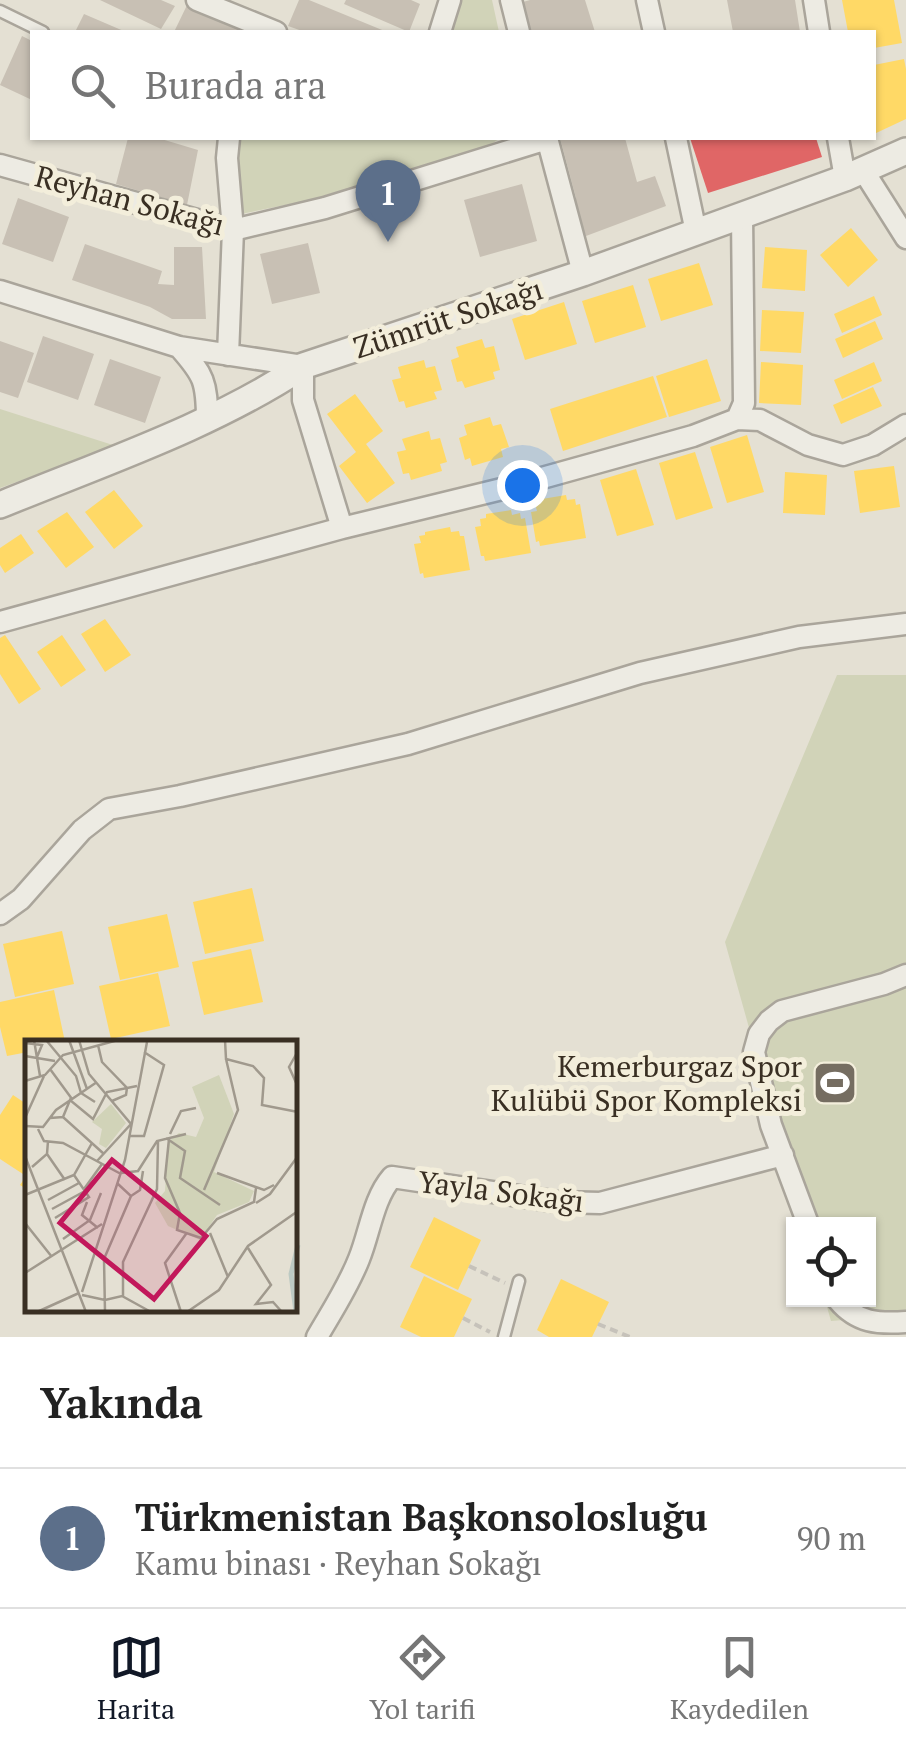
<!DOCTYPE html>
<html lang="tr">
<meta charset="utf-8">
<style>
:root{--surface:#fff;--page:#f2f2f2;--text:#222;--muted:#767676;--line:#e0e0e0;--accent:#111827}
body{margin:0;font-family:"PT Serif",serif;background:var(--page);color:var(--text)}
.controls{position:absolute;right:30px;bottom:30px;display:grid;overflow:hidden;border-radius:0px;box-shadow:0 2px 8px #0004}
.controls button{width:90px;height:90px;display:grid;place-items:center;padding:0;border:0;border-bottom:2px solid var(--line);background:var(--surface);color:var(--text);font:50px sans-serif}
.you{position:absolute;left:522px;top:485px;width:35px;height:35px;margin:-25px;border:8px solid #fff;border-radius:50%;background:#1a73e8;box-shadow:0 0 0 15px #1a73e833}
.badge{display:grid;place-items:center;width:65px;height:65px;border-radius:50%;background:var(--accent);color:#fff;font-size:32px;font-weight:700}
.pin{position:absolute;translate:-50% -82px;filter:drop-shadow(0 2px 5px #0008)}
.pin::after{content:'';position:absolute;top:52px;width:35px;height:30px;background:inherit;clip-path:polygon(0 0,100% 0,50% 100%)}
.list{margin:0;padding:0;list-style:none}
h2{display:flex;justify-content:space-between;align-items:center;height:130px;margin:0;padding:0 40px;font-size:42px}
h2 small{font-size:32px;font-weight:400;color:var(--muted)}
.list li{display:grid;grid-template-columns:65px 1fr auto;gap:30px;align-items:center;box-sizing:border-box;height:140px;padding:0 40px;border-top:2px solid var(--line)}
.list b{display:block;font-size:38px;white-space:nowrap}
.list p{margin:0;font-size:32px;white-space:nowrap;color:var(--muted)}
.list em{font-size:32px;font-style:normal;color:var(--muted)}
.icon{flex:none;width:55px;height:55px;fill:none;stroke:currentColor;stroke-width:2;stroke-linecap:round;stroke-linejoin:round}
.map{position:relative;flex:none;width:906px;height:1337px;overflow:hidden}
.search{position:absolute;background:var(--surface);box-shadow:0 2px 8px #0004;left:30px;right:30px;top:30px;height:110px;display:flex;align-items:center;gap:25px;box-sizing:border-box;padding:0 35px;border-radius:0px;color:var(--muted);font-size:38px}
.sheet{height:270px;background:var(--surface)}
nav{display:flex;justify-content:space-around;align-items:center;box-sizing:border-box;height:140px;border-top:2px solid var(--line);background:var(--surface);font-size:28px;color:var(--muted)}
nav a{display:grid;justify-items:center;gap:5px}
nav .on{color:var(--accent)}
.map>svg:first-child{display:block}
.green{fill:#d1d3b8}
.homes{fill:#ffd966}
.shops{fill:#e06666}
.building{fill:#c8c0b4}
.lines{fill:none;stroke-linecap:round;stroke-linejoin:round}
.service-casing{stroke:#aaa59b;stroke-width:15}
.minor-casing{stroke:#aaa59b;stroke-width:25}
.tertiary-casing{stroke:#aaa59b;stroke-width:30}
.path{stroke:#c6c2ba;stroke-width:4;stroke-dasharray:8 5;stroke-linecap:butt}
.service{stroke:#edebe3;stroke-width:10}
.minor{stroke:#edebe3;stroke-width:20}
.tertiary{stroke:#edebe3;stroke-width:25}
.labels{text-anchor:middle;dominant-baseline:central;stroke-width:10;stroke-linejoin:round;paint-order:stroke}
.street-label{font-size:30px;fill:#392f23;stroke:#f3eedb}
.poi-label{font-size:30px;fill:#392f23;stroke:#f3eedb;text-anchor:end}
.inset-river{fill:none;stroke:#bdcac3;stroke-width:5}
.inset-road{fill:none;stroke:#a0998d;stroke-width:2.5}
.view{fill:#c2185b;fill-opacity:0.15;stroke:#c2185b;stroke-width:5}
.inset-edge{fill:none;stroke:#392f23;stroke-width:5}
</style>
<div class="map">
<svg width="906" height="1337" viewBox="0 0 906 1337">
<rect width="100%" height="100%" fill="#e4e0d3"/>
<!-- green -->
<path class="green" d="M462 0H492L499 32H450Z
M241 138H500L485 149 305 201 241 214 236 162Z
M0 409 116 446 0 488Z
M837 675H906V1315L831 1321 825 1300H868V1224H804L725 942Z"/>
<!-- homes -->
<path class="homes" d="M842 0H894L902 43 874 48V32H848Z
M904 59 906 69V119L874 134V65Z
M851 228 878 260 848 287 820 255Z
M765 247 807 250 805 291 762 288Z
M699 263 713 305 661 321 648 279Z
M633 285 646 327 595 343 582 301Z
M874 296 882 315 842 333 834 314Z
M564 302 577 344 525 360 512 319Z
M762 310 804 312 801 353 760 351Z
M875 321 883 339 843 358 835 339Z
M482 339 485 348 494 346 500 370 493 372 495 379 465 388 462 381 457 382 451 360 459 357 456 347Z
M707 359 721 401 669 417 656 376Z
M424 360 426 368 435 366 442 390 434 392 437 399 406 408 404 401 399 402 392 380 401 378 398 367Z
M761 362 803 365 801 405 759 403Z
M874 362 882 381 842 399 834 380Z
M653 376 667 417 563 451 550 409Z
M873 387 882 406 841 424 833 405Z
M355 394 383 431 366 444 395 483 367 503 339 466 356 452 327 414Z
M490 417 493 426 501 424 509 447 501 449 503 457 472 466 470 458 465 460 459 438 467 435 464 425Z
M429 431 431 440 440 438 447 462 440 464 442 471 411 480 409 473 403 474 397 452 406 450 402 439Z
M747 435 764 492 727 503 710 447Z
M695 452 713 508 676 520 659 463Z
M894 466 900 507 860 513 854 471Z
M636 469 654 525 617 536 600 480Z
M785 472 827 475 825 515 783 513Z
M114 490 143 526 114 549 85 512Z
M566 495 567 500 575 499 576 505 580 504 586 538 540 546 539 541 536 542 531 512 537 511 535 504 541 503 542 499Z
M511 510 512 515 520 513 521 519 525 518 531 553 485 561 484 556H481L475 527 481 526 480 519 486 518V514Z
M67 512 94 547 66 568 37 531Z
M450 527 451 532 459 531 460 536H464L470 570 424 578 423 573 420 574 414 544 421 543 419 536 425 535V532Z
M21 534 34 553 5 573 0 565V548Z
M105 619 131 655 105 672 81 634Z
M5 635 41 689 19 704 0 674V638Z
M62 635 86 670 61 687 37 652Z
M252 888 264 941 205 954 193 902Z
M167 914 179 967 120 980 108 927Z
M62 931 74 984 15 997 3 944Z
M251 949 263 1002 204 1015 192 962Z
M158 973 170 1026 111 1039 99 986Z
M54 990 65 1042H28V1052L7 1056 0 1027V1002Z
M13 1095 28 1105V1190L20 1185 26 1176 0 1159V1115Z
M434 1217 481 1240 458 1290 410 1267Z
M424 1276 472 1299 454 1337H421L400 1327Z
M561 1279 609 1302 592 1337H549L537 1330Z"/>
<!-- shops -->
<path class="shops" d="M690 138H816L822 157 708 193Z"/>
<!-- building -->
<path class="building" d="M100 0H161L175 6 161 29Z
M299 0H309L387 32H305L288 26Z
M346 0H411L420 4 409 32 344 4Z
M530 0H585L595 32H525L516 4Z
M727 0H795L800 32H733Z
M189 1 253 32H174Z
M84 14 126 32H75Z
M22 36 32 41V100L0 85Z
M128 138H158L198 150 187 205 116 184Z
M560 138H625L637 182 655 176 666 206 586 236 571 200 576 198Z
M522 184 537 241 480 257 464 200Z
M18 198 69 217 53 262 2 244Z
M308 243 320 293 272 304 260 254Z
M85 244 162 271 158 284 174 285V247H202L206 319H172L150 307 72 280Z
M43 336 94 354 78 400 27 382Z
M0 341 34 353 18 398 0 392Z
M110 359 161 377 145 423 94 405Z"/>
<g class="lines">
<defs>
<path id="service" d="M0 11 43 32
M504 1337 519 1281"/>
<path id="minor" d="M197 0 276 32
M511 0 519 32
M647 0 654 32
M814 0 819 32
M440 32 450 0
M547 138 583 273
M676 138 696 232
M838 138 845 178
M0 165 233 230 325 208 547 139
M863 170 906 238
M0 291 179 347 303 366V400L342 528
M179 347C204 375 207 382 207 420
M228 355 233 230 227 158 229 138
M737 419 760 420 808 445 843 455 873 445 906 425
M0 622 342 528 506 488 693 436 737 419 744 403 742 215
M0 914 21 899 82 830 109 809 180 796 408 744 640 673 799 637 906 624
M808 1224 771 1125 754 1052 759 1034 769 1021 782 1011 884 984 906 975
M838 1300C857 1323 878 1324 906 1322
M317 1337C332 1311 348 1287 359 1259 370 1232 373 1199 392 1177L559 1202 600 1203 783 1155"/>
<path id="tertiary" d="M0 505C102 463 211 427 303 366L583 273 845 178 906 151"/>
</defs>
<!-- service casing -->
<use href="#service" class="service-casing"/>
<!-- minor casing -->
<use href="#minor" class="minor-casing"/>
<!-- tertiary casing -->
<use href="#tertiary" class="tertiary-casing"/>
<!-- path -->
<path class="path" d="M469 1266 505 1283
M463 1318 490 1332
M598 1324 630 1337"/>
<!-- service -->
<use href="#service" class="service"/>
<!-- minor -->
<use href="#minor" class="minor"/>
<!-- tertiary -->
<use href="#tertiary" class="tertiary"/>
</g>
<!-- icons -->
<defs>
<symbol id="stadium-square" viewBox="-11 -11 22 22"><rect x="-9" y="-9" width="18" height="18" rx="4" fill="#756d61" stroke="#f3eedb"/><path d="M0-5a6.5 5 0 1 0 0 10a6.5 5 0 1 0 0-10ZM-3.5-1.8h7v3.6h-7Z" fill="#fff"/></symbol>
</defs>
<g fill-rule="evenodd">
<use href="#stadium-square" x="810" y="1058" width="50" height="50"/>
</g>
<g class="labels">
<!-- street labels -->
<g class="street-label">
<text transform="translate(130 200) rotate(15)">Reyhan Sokağı</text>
<text transform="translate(448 318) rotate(-18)">Zümrüt Sokağı</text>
<text transform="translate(501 1191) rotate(7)">Yayla Sokağı</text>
</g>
<!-- poi labels -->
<g class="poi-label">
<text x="802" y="1066">Kemerburgaz Spor<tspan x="802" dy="34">Kulübü Spor Kompleksi</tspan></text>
</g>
</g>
<!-- overview -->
<g transform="translate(25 1040)">
<rect width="272" height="272" fill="#e4e0d3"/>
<path d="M194 35 209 74 189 132 229 151 224 162 192 175 175 200 143 186 130 163 140 151 143 102 154 93 171 97 179 78 167 47ZM86 64 101 83 81 108 74 104 77 89 67 82Z" fill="#d1d3b8"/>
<path class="inset-river" d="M271 272 266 234 273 205"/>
<path class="inset-road" d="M9 0 15 36M21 0 51 36 56 53 70 62M44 0 62 49M54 0 64 34 106 84 72 121M200 0 201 19 228 26 239 38 237 65 273 72M0 3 17 5 12 17M73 5 77 22 102 48 101 55 87 61M273 11 264 27 273 47M0 16 30 21M25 29 47 59M0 41 20 35 38 15 93 0M38 77 45 60 68 79 82 52 112 46M0 78 19 36M25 78 38 77 79 114M0 86 18 87 31 70 72 42M13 89 19 101 38 103 96 134M145 94 156 71 171 68M105 96H119L139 25 119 12M141 98 160 111 155 138 195 165M144 99 140 138 155 173 152 190 176 198 192 179 229 162 231 148M22 114 40 140M0 116 61 272M7 127 22 114 23 101M96 133 113 131 132 101 161 94M192 133 239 150 249 145M59 149 77 124M179 150 213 70 201 19M0 155 49 135 67 103M106 156 115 150 118 131M23 160 54 143M62 162 57 175 73 188M231 163 245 154 273 116M27 169 60 151M30 178 64 157 49 135M0 183 27 217M185 193 203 237M38 199 65 180 76 153M223 208 246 245 231 264 248 262 257 272M0 233 77 184M57 252 100 120 122 2M57 255 80 260 97 256 126 272M98 256V222L132 149 133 101M12 272 54 253M80 272 79 219 106 156 93 144M156 272 140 223 161 194M162 272 194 250 223 206 273 171"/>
<path class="view" d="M87 120 181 196 129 259 35 183Z"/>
<rect width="272" height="272" class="inset-edge"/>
</g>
</svg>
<div class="controls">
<button><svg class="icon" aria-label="locate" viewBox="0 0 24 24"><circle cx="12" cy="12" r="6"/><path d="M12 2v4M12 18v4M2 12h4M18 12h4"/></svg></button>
</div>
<div class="you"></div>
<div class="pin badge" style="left:388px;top:242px;background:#5c6f8a">1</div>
<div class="search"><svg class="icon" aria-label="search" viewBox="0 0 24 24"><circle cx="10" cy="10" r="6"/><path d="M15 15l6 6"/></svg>Burada ara</div>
</div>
<section class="sheet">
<h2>Yakında<small></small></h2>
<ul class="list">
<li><span class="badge" style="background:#5c6f8a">1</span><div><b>Türkmenistan Başkonsolosluğu</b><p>Kamu binası · Reyhan Sokağı</p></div><em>90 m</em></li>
</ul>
</section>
<nav>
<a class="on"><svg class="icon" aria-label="map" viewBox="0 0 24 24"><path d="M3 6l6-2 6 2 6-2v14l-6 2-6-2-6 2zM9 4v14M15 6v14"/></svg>Harita</a>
<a><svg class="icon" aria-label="directions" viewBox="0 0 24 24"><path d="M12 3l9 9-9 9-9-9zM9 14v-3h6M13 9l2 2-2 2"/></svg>Yol tarifi</a>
<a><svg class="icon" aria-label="saved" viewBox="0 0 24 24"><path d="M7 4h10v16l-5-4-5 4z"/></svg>Kaydedilen</a>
</nav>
